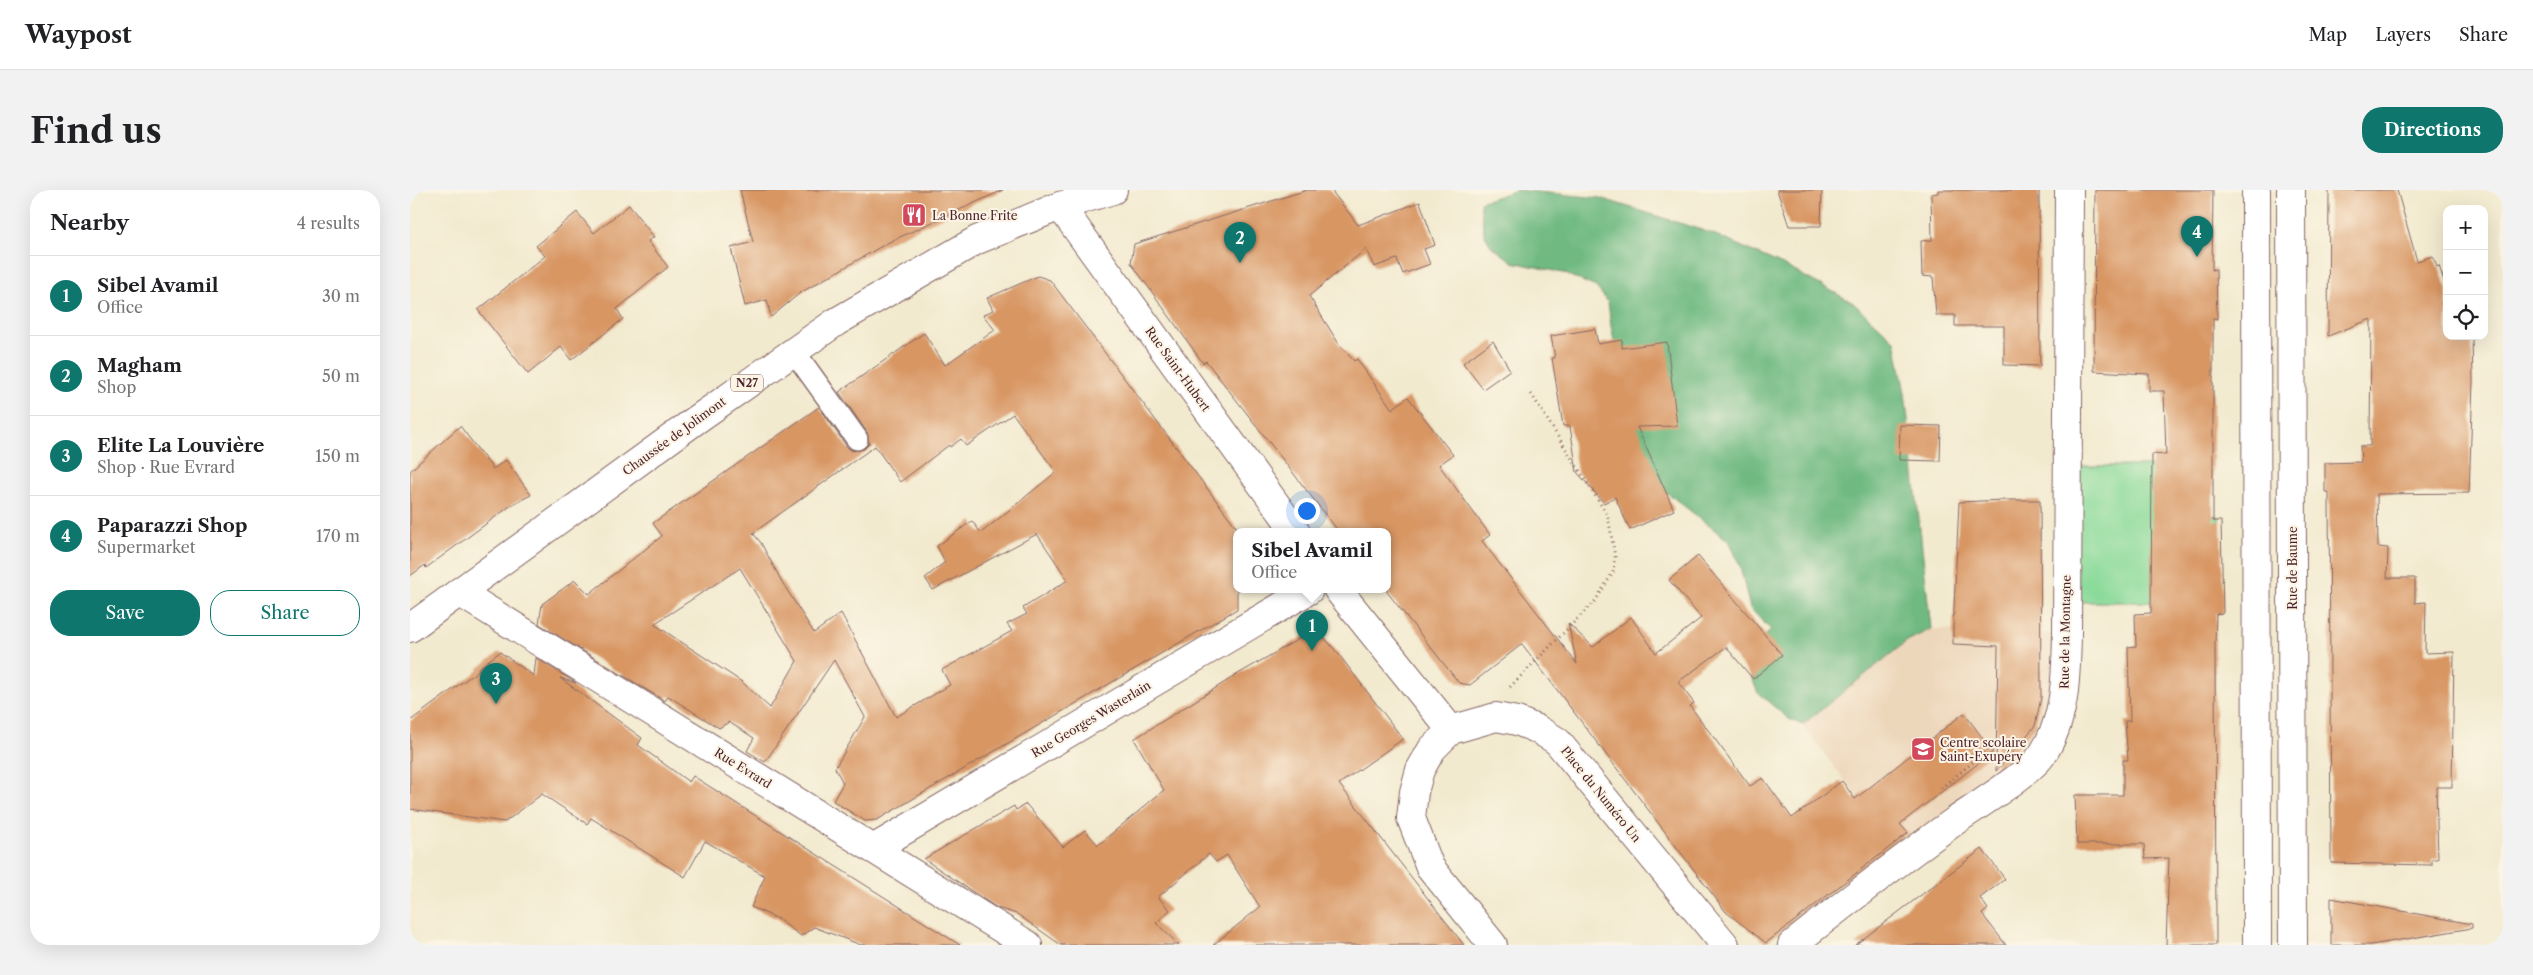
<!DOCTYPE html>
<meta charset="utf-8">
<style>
:root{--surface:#fff;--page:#f2f2f2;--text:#202124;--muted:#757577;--line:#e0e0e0;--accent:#0f766e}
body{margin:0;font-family:"Libre Caslon Text",serif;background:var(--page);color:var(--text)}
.controls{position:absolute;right:15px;top:15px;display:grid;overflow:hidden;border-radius:10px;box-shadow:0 5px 20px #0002}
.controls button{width:45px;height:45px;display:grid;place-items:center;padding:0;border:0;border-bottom:1px solid var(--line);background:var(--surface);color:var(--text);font:25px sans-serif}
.you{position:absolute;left:896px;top:320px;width:18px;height:18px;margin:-12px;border:4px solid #fff;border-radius:50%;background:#1a73e8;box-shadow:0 0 0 8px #1a73e833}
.badge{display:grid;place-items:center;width:32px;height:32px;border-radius:50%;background:var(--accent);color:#fff;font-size:16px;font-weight:700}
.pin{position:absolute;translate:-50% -41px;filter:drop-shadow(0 1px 2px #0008)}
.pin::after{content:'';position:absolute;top:26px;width:18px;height:15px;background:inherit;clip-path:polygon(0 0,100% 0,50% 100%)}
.popup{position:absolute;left:823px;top:338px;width:158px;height:65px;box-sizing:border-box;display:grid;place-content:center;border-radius:10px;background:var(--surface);filter:drop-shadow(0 1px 4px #0005);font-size:16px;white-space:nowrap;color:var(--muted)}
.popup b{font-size:19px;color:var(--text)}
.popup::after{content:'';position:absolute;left:50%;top:100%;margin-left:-10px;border:10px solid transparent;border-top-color:var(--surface)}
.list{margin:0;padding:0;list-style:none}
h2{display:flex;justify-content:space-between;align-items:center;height:65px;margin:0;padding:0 20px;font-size:21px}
h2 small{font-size:16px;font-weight:400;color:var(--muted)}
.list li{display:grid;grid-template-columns:32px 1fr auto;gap:15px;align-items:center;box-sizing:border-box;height:80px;padding:0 20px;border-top:1px solid var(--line)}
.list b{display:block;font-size:19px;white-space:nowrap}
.list p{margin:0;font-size:16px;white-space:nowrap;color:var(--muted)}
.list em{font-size:16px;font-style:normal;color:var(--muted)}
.actions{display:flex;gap:10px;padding:15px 20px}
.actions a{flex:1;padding:11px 0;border:1px solid var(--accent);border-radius:20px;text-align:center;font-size:18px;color:var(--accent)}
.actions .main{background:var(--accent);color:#fff}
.icon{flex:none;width:28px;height:28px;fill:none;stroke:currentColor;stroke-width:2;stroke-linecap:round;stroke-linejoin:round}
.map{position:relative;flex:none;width:2093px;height:755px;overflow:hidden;border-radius:20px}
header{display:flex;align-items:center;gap:30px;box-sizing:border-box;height:70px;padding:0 25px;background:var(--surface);border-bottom:1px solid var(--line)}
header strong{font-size:24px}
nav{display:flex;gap:28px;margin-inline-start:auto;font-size:18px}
.intro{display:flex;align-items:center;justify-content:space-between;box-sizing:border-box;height:120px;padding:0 30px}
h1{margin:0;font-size:35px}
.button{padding:12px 22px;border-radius:20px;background:var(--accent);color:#fff;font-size:18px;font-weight:700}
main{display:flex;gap:30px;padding:0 30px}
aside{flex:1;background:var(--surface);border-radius:20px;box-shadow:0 5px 20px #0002}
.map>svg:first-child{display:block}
.built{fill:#edd7bb}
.green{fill:#8ada9a;stroke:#6a7c62}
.forest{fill:#6fba82;stroke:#5c6c56}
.building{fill:#d89664;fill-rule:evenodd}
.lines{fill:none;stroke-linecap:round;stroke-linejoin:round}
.service-casing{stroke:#856664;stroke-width:24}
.minor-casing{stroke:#856664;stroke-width:30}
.secondary-casing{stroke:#856664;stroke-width:30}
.primary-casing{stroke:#856664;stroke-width:30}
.path{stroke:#856664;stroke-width:3;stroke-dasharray:1 4;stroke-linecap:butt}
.service{stroke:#fff;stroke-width:21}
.minor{stroke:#fff;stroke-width:28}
.secondary{stroke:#fff;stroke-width:28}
.primary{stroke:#fff;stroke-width:28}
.labels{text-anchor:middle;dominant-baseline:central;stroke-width:4;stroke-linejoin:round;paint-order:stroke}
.shield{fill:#fcf5e5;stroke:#7f5f63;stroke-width:1}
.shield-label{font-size:11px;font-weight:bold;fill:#4a1f2b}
.poi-label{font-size:12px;fill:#4a1f2b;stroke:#fcf5e5;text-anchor:start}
.street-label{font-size:12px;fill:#4a1f2b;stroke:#fcf5e5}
</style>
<header>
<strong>Waypost</strong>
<nav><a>Map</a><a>Layers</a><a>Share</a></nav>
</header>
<div class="intro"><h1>Find us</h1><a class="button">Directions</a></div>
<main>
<aside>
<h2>Nearby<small>4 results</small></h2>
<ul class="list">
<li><span class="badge">1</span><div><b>Sibel Avamil</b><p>Office</p></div><em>30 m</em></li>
<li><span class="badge">2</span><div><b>Magham</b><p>Shop</p></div><em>50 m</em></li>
<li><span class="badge">3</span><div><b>Elite La Louvière</b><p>Shop · Rue Evrard</p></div><em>150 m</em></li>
<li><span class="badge">4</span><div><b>Paparazzi Shop</b><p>Supermarket</p></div><em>170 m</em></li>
</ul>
<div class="actions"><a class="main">Save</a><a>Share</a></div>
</aside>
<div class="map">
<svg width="2093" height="755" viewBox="0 0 2093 755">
<rect width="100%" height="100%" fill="#fcf5e5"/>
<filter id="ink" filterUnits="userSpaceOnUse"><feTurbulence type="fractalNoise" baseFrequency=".02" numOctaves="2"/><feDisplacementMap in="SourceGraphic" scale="10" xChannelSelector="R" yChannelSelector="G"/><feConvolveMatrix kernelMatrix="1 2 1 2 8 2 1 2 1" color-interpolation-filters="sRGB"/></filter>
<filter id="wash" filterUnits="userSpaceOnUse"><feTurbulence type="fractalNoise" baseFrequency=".0096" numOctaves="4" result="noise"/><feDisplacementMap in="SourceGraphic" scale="20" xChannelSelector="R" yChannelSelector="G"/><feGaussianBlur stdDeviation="1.12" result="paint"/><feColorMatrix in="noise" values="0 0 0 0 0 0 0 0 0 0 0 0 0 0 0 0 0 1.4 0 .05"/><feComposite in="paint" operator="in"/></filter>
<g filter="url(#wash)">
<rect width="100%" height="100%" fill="#f2eacf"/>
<!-- built -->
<path class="built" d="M1521 439 1645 444 1638 524 1627 546 1605 573 1487 658 1392 535 1497 451Z"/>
<!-- green -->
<path class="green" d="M1656 276H1744V326H1809L1810 412H1656Z"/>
<!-- forest -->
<path class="forest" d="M1107 0 1190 8 1301 43 1375 76 1442 112 1485 151 1495 203 1521 439 1497 451 1392 535 1379 529 1348 503 1333 467 1361 440 1340 418 1330 376 1320 352 1255 301 1224 234 1217 214 1201 136 1198 112 1186 97 1153 83 1103 72 1081 56 1074 43 1070 12Z"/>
<g id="blocks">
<!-- building -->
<path class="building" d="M330 0H593L479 52 390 103 361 127 357 110 335 116 321 58 343 52Z
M897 0H921L948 35 1010 12 1025 55 1014 59 1020 74 993 84 987 69 964 77 956 59 899 106 929 154 944 171 947 169 982 219 998 207 1043 265 1029 275 1080 345 1072 351 1167 474 1158 433 1183 457 1221 427 1246 463 1291 428 1259 390 1288 366 1372 465 1343 489 1316 457 1268 492 1284 513 1280 516 1340 596 1353 588 1382 628 1432 591 1445 609 1554 523 1583 562 1490 634 1498 643 1356 753 1316 722 1112 454 1060 495 1049 493 977 402V342H929L796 171 793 173 721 73 724 54Z
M1367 0H1412L1411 36H1379Z
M1528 0H1629L1630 176 1594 175V136H1545V125H1526L1523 87 1512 86 1511 51 1522 50 1521 4 1528 3Z
M1685 0H1803L1802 80 1806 79 1807 129 1803 128V331H1811L1813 423 1806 424 1805 454 1806 755H1756L1759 668 1735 669 1734 654H1667L1665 605H1713V570H1718L1715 531H1720L1718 457 1726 456 1725 424 1741 423 1742 264 1756 265 1754 201H1739V184L1684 181Z
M1919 0H1987L2007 71 2023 66 2027 77 2029 76 2037 100V146H2062L2063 191 2059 303 1967 304 1968 357 1978 358 1977 388H2005V413L2016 412 2015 463 2044 462 2042 597H2026L2028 669H2022V675L1921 673 1919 302H1915V273L1951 272 1950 256H1960L1961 129 1918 146Z
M219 15 244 47 238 51 258 77 207 119 213 129 161 170 151 157 118 184 68 120 135 66 126 56 167 22 184 43Z
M628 86 640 90 827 338V419L467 630 455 631 423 611 433 593 425 578 455 527 424 470 355 572 337 561 344 548 319 532 309 538 258 506 255 511 129 434 132 414 165 390 179 404 252 346 243 333 409 217 437 257 442 261 454 259 459 254 457 242 429 202 514 143 535 175 585 140 573 125 583 120 577 108ZM603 224 646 282 571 343 562 331 527 356 535 372 515 388 523 400 627 344 658 390 613 418 617 424 597 434 602 441 532 480 540 495 486 527 431 423 404 443 372 392 351 353 343 343 465 256 490 292 539 255 540 257 551 249 556 256ZM330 378 387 471 360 518 332 492 244 434Z
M1185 139 1188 154 1212 150V158L1257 152 1267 236 1227 237 1264 320 1220 340 1205 307 1194 313 1167 282 1160 236H1153L1142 168H1145L1141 146Z
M1083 151 1100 180 1073 199 1053 173Z
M1490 235 1531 236 1530 271 1489 270Z
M50 236 83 279 96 270 121 305 103 314 16 378 15 375 0 386V281Z
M1594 310H1630L1631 508 1625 536 1586 581 1588 456 1543 454V439L1549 312Z
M899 443 913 446 930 466 993 549 929 594 1054 755H803L850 717 817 665 806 672 799 664 748 707 760 720 746 733 769 755H651L607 724 587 718 514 669 604 616 606 620 616 614 653 657 675 640 688 655 754 600 724 549 828 484Z
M90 462 124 486 126 468 166 493 150 488 232 548 228 555 279 592 283 586 550 755H451L404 737 391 746 368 729 341 717 355 686 295 651 275 687 181 628 177 634 132 604 95 632 0 619V531L69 480 68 478Z
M1572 659 1595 689 1570 708 1578 719 1572 724 1596 755H1445Z
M1921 708 2062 734V738L1961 755H1921Z"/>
</g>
</g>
<g filter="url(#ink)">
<use href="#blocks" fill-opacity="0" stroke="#856664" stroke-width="1"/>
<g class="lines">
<defs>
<path id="service" d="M383 160 447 249"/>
<path id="minor" d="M650 16 886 342
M928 400 1041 540
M49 402 618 755
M463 659 899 400
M1083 755 1020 677 1001 628 1004 602 1010 580 1022 559 1041 540 1086 527 1107 531 1127 539 1147 551 1315 755
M1382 755C1435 713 1489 671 1545 631 1565 617 1620 583 1632 565 1656 529 1656 486 1657 444L1659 0"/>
<path id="secondary" d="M1846 0 1847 755
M1881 0 1883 755"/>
<path id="primary" d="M0 438 286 230 426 132 567 50 650 16 703 0"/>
</defs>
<!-- service casing -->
<use href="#service" class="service-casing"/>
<!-- minor casing -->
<use href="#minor" class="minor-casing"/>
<!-- secondary casing -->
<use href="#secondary" class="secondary-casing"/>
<!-- primary casing -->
<use href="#primary" class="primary-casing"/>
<!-- path -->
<path class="path" d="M1100 497 1186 410 1203 382 1205 367 1198 326 1120 202
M1531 598 1578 560"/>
<!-- service -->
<use href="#service" class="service"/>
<!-- minor -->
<use href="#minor" class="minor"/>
<!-- secondary -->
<use href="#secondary" class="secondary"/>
<!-- primary -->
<use href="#primary" class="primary"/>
</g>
</g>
<!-- icons -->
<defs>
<symbol id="restaurant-square" viewBox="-11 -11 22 22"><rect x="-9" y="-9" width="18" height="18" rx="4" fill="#d1495b" stroke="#fcf5e5"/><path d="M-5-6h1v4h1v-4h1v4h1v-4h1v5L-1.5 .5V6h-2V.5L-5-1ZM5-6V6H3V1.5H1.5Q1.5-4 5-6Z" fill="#fff"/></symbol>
<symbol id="school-square" viewBox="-11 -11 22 22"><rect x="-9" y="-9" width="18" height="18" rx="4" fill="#d1495b" stroke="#fcf5e5"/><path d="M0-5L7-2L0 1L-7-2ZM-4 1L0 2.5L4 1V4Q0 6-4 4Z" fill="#fff"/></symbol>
</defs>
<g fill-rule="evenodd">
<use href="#restaurant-square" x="490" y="11" width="28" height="28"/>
<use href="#school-square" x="1499" y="545" width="28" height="28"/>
</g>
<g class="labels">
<!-- shield labels -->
<rect class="shield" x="321" y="184.5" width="32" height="17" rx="4"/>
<g class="shield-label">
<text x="337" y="193">N27</text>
</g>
<!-- poi labels -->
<g class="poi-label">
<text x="522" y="25">La Bonne Frite</text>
<text x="1530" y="552">Centre scolaire<tspan x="1530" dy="14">Saint-Exupéry</tspan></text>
</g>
<!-- street labels -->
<g class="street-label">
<text transform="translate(768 179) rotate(54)">Rue Saint-Hubert</text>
<text transform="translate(264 246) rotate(-36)">Chaussée de Jolimont</text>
<text transform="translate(1882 378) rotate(-90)">Rue de Baume</text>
<text transform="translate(1655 442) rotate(-89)">Rue de la Montagne</text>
<text transform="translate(681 529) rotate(-31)">Rue Georges Wasterlain</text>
<text transform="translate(333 578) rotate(32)">Rue Evrard</text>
<text transform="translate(1191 604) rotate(51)">Place du Numéro Un</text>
</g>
</g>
</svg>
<div class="controls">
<button>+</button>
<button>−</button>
<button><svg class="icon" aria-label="locate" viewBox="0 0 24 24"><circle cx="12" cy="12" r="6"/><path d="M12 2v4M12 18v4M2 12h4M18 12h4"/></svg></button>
</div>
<div class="you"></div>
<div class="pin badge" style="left:902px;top:461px">1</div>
<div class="popup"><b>Sibel Avamil</b>Office</div>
<div class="pin badge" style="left:830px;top:73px">2</div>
<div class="pin badge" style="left:86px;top:514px">3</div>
<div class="pin badge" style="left:1787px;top:67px">4</div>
</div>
</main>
